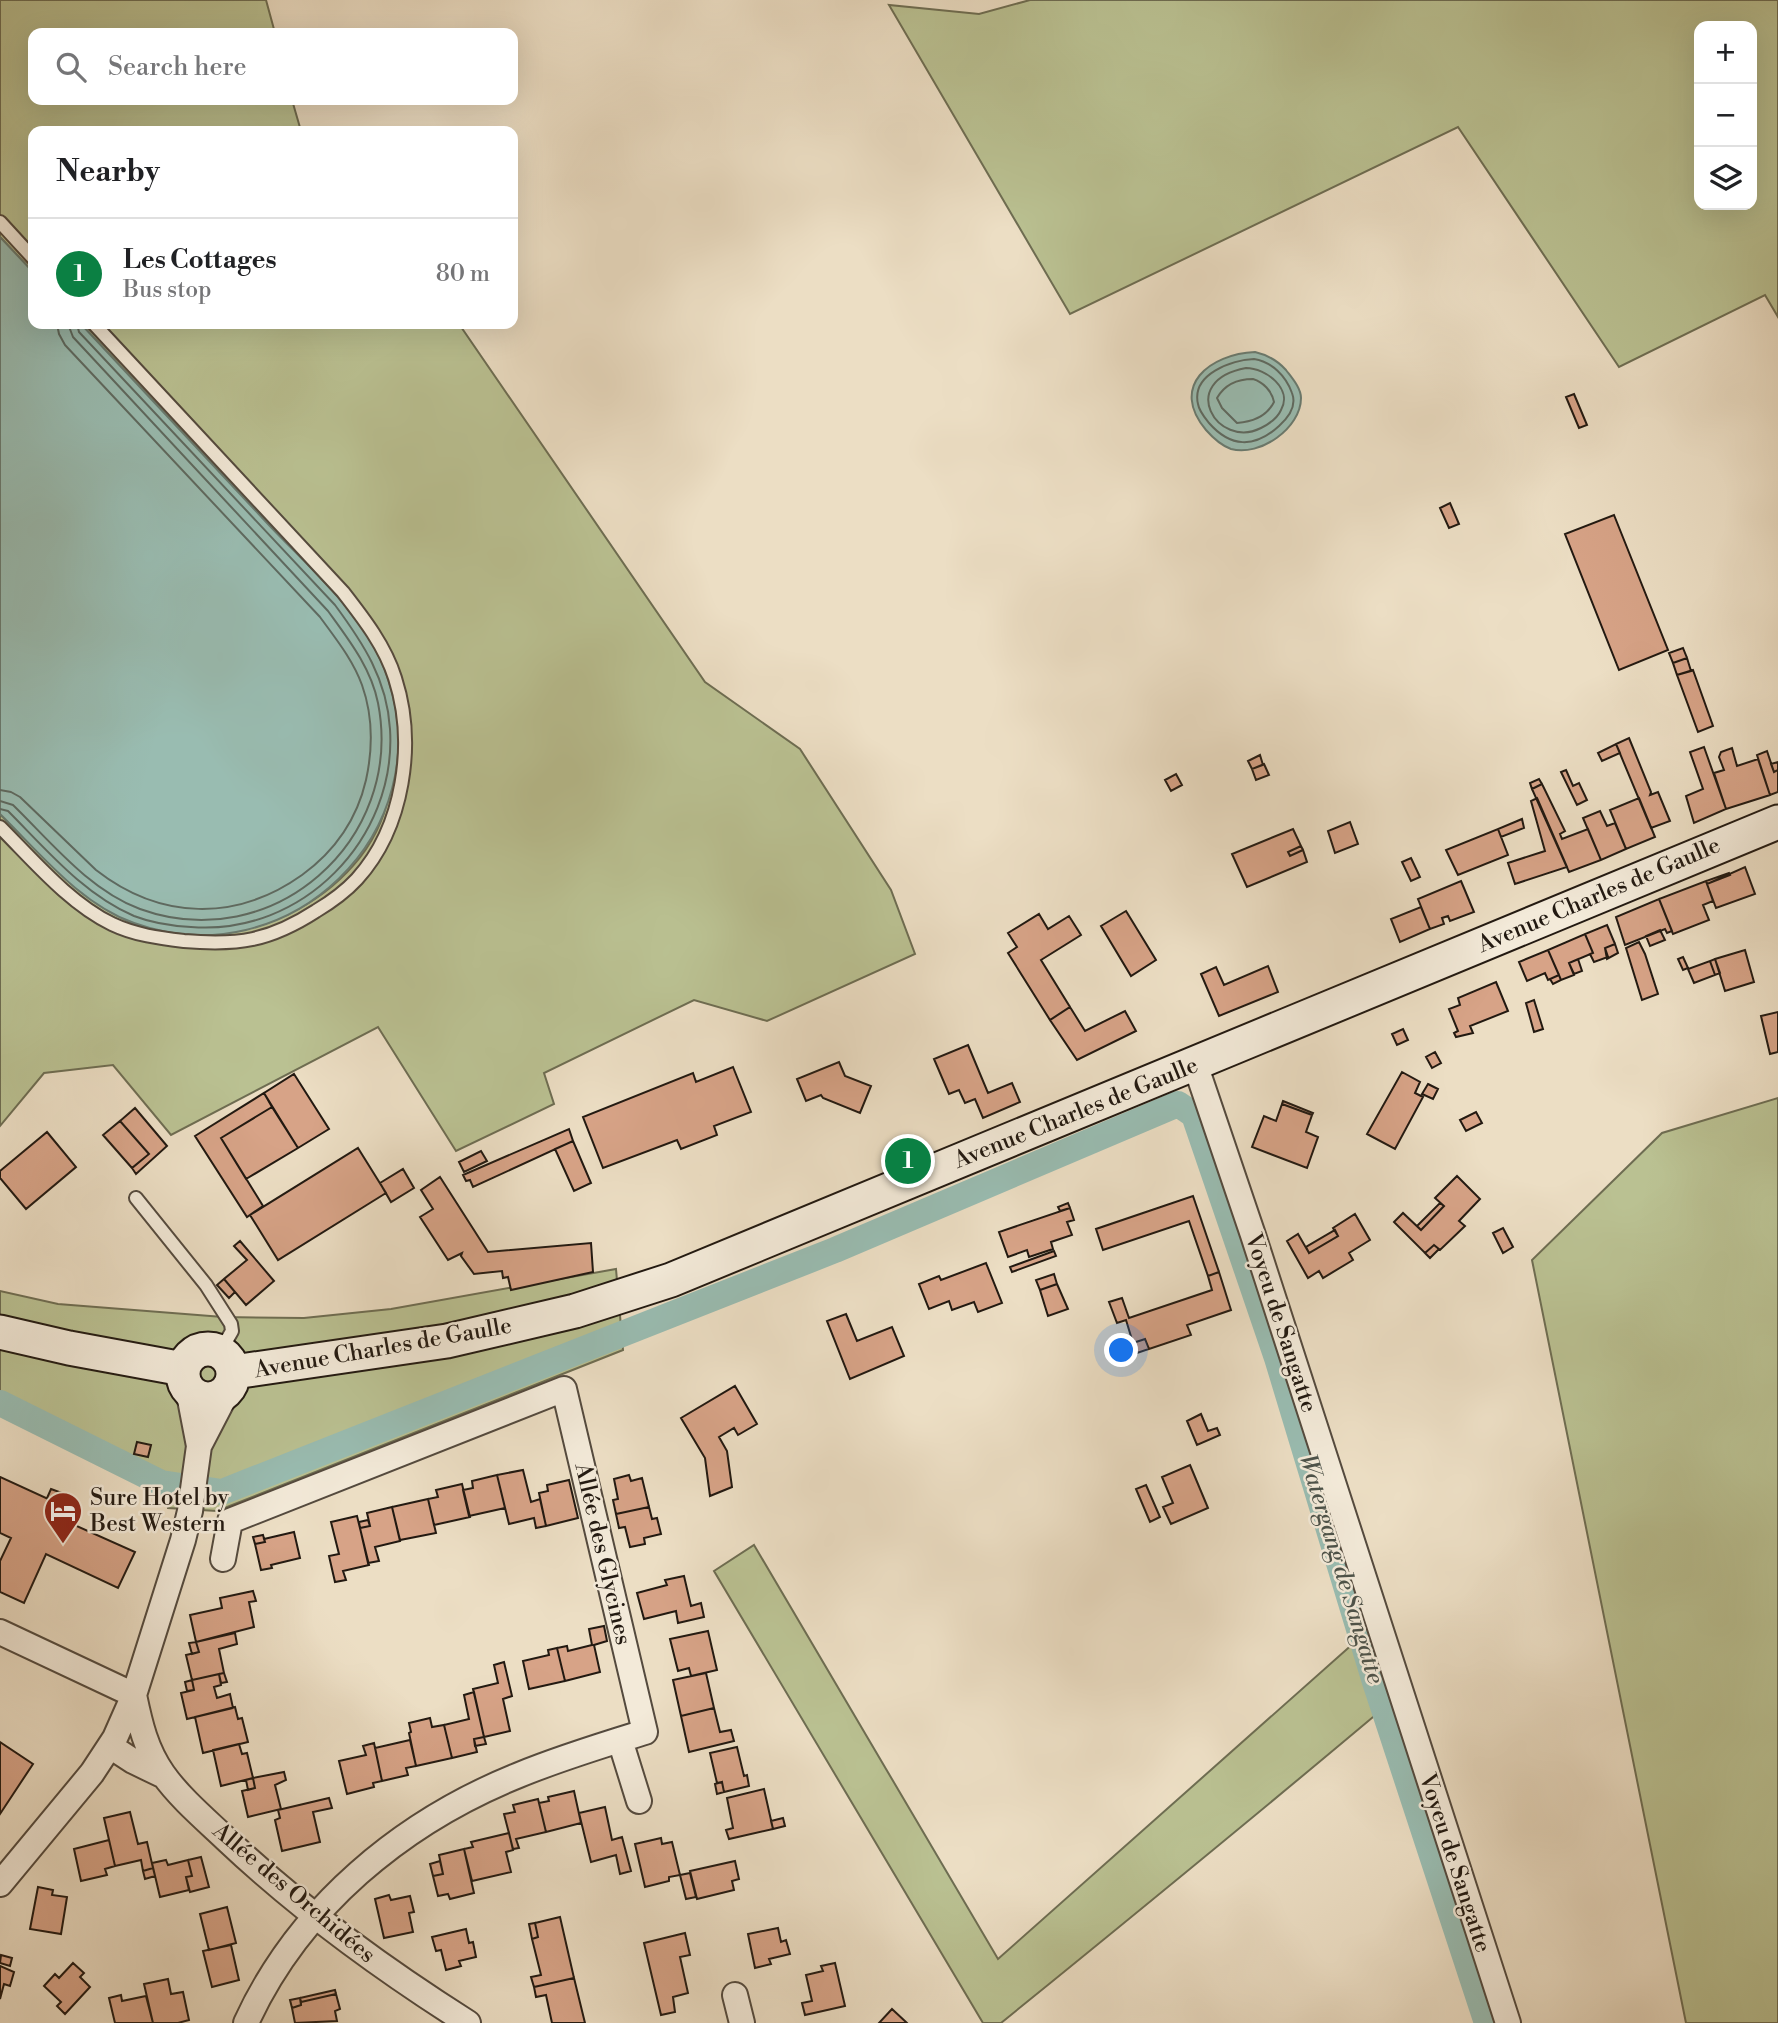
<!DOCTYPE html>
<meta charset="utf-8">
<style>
:root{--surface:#fff;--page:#f6f6f6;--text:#202124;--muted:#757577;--line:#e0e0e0;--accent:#0b8043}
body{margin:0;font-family:"Libre Bodoni",serif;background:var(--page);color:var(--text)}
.controls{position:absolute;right:21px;top:21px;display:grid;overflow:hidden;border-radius:14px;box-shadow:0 7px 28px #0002}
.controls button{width:63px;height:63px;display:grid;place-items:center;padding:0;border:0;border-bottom:2px solid var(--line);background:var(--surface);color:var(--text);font:35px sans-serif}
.you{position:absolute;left:1122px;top:1351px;width:24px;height:24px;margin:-18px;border:5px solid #fff;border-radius:50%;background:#1a73e8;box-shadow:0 0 0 10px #1a73e833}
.badge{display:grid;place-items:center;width:46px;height:46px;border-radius:50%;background:var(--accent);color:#fff;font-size:23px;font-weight:700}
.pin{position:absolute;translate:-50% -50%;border:4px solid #fff;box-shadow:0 2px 7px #0006}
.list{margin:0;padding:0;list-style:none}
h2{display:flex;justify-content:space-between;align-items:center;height:91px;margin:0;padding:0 28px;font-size:30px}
h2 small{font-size:23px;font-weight:400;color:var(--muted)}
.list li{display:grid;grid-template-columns:46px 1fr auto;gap:21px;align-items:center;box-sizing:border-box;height:112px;padding:0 28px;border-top:2px solid var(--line)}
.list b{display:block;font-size:26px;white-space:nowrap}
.list p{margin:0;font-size:23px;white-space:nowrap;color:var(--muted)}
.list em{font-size:23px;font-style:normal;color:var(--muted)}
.icon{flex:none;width:38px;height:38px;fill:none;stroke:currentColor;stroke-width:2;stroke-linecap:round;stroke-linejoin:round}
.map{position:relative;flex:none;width:1778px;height:2023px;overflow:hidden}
.search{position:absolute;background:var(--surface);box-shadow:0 7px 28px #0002;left:28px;top:28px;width:490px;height:77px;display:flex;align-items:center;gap:18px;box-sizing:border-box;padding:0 24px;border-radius:14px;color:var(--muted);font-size:26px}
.panel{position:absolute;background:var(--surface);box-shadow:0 7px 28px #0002;left:28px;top:126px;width:490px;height:203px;border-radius:14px}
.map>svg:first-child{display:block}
.green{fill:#bac192;stroke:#6e6d52;stroke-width:2;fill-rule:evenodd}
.water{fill:#99bcb1;stroke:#697b71;stroke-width:2}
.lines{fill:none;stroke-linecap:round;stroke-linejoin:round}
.shore{stroke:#5e6a61;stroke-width:2}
.canal{stroke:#99bcb1;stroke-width:26}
.building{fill:#d7a387;stroke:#221911;stroke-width:2}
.lane-casing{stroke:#544a3e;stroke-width:16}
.street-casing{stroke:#544a3e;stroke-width:28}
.secondary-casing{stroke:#221911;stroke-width:37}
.lane{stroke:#f3ead9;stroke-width:12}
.street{stroke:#f3ead9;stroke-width:24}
.secondary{stroke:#f3ead9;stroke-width:33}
.labels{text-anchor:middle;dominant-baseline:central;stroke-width:5;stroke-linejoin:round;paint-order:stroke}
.street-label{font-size:23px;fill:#221911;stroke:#f3ead9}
.poi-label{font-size:23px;fill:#221911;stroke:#f3ead9;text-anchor:start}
.water-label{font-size:24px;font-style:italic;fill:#4c5249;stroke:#f3ead9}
</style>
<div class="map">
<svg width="1778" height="2023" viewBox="0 0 1778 2023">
<rect width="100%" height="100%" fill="#ecdec4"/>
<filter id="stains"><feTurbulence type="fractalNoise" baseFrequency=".00286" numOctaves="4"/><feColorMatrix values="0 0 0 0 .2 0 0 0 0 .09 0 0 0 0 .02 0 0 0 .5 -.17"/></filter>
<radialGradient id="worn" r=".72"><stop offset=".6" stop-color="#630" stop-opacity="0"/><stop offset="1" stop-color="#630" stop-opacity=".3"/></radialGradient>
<!-- green -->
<path class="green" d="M0 0H266L275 33H33V100H292L301 131H33V272L0 237Z
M1030 0H1778V317L1765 295 1619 367 1458 127 1070 314 889 5 979 14ZM1699 26H1752V205H1699Z
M81 324H459L705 682 800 749 891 890 915 954 767 1021 694 1000 544 1073 554 1104 456 1151 378 1027 171 1135 113 1065 44 1073 0 1126V814C40 853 78 899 130 922 227 964 368 902 389 794 393 775 389 751 388 731 388 714 390 694 387 677 382 650 356 623 340 600Z
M1778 1098V2023H1686L1532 1260 1662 1133Z
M616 1269 623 1350 217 1511 168 1508 164 1476 0 1392V1291L58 1304 223 1317 304 1318 391 1309Z
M754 1545 998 1959 1355 1642 1379 1712C1254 1817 1128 1920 1001 2023H983L714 1571Z"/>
<!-- water -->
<path class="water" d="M0 237 33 272V324H81C143 390 205 456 267 523 310 569 366 615 387 676 442 832 287 979 134 923 80 904 40 853 0 814Z
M1255 352C1268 355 1277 360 1286 370 1292 378 1301 388 1301 398 1301 428 1260 457 1231 449 1220 445 1213 438 1206 430 1169 386 1210 354 1255 352Z"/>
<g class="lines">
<!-- shore -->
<path class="shore" d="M1254 359C1272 362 1286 376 1292 393 1297 406 1288 418 1279 426 1254 449 1230 447 1209 423 1205 418 1199 411 1198 404 1191 374 1232 360 1254 359Z
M1246 368C1266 368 1293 389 1281 410 1277 419 1269 424 1261 428 1217 450 1176 381 1246 368Z
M1253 379C1263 382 1272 391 1274 402 1267 416 1252 422 1237 423L1222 408 1217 398C1225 384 1238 379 1253 379Z
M0 790 11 792 20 797 96 870C160 920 236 922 302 875 335 851 357 819 366 780 373 748 373 716 362 685 353 660 336 639 320 617L65 345 59 334 57 324
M0 801 13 805C51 842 89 890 140 909 272 957 405 841 378 703 371 668 349 640 328 611L73 337 68 324
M0 809 8 811C46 849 83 894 134 916 152 923 172 926 191 927 302 936 397 839 390 729 387 679 363 643 335 605L79 332 77 324"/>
<!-- canal -->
<path class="canal" d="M0 1403 161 1483 222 1492 835 1250 1178 1104 1194 1115 1277 1358 1375 1682 1487 2023"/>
</g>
<!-- building -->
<path class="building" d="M1574 394 1587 425 1579 428 1566 397Z
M1450 503 1459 524 1449 528 1440 508Z
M1614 515 1668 650 1619 670 1565 534Z
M1683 648 1687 658 1673 663 1669 653Z
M1687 658 1691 671 1677 675 1673 663Z
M1693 670 1713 726 1698 732 1677 675Z
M1629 738 1651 792 1650 795 1658 792 1670 821 1651 828 1616 744Z
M1616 744 1620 753 1602 761 1598 753Z
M1704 747 1726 809 1694 823 1686 796 1703 789 1690 752Z
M1732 748 1737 766 1758 759 1770 795 1726 809 1714 773 1724 770 1719 757 1721 752Z
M1767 751 1774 772 1778 770V792L1770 795 1757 755Z
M1260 755 1263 765 1252 769 1248 761Z
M1778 762V770L1774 772 1771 764Z
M1264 764 1269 775 1256 780 1252 769Z
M1566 770 1573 786 1579 783 1587 800 1577 805 1561 772Z
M1176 774 1182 785 1171 791 1165 780Z
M1539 779 1542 784 1532 789 1530 783Z
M1542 784 1565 831 1560 834 1562 839 1588 829 1601 860 1569 872 1532 789Z
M1537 798 1567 867 1515 884 1508 863 1545 851 1531 801Z
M1639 798 1655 837 1626 849 1610 810Z
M1600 811 1607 826 1615 823 1626 849 1601 860 1583 818Z
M1522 819 1524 828 1501 837 1498 829Z
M1350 822 1358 844 1335 853 1328 831Z
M1293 829 1301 846 1288 852 1290 856 1303 850 1307 862 1247 887 1232 854Z
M1498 829 1508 855 1458 875 1446 850Z
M1301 846 1303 850 1290 856 1288 852Z
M1411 858 1420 877 1411 881 1402 862Z
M1745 867 1755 894 1716 908 1707 884Z
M1729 873 1730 875 1707 884 1706 881Z
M1461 881 1474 912 1450 921 1448 916 1442 918 1444 924 1430 929 1418 899Z
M1706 881 1713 901 1703 905 1709 920 1673 934 1659 899Z
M1659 899 1672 931 1667 933 1665 929 1625 945 1616 917Z
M1421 907 1430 929 1400 942 1391 919Z
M1126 911 1156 960 1131 976 1101 926Z
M1039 914 1048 929 1069 916 1081 935 1041 960 1070 1007 1050 1020 1008 953 1017 947 1008 933Z
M1607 925 1615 944 1605 948 1608 957 1594 962 1590 954 1593 953 1585 934Z
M1660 930 1665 940 1650 946 1646 936Z
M1585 934 1593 953 1569 963 1574 975 1561 980 1548 950Z
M1639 942 1645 954 1658 994 1642 1000 1626 948Z
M1615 944 1618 953 1607 959 1605 948Z
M1548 950 1559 975 1548 980 1545 973 1527 981 1519 962Z
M1745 950 1754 982 1725 991 1715 959Z
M1683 957 1688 968 1683 970 1678 959Z
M1578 959 1582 971 1574 974 1569 963Z
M1715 959 1720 973 1715 975 1710 961Z
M1710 961 1715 975 1694 983 1688 969Z
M1268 966 1278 992 1219 1016 1201 974 1216 967 1224 985Z
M1559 975 1561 980 1553 984 1550 979Z
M1496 982 1508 1011 1470 1026 1473 1033 1456 1037 1454 1033 1458 1031 1449 1009 1460 1005 1458 998Z
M1534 1000 1543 1029 1534 1032 1526 1003Z
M1070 1007 1085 1031 1125 1011 1136 1031 1077 1060 1050 1020Z
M1778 1012V1052L1770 1054 1761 1016Z
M1403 1029 1408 1040 1397 1045 1392 1034Z
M968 1045 988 1093 1012 1083 1020 1102 983 1118 975 1099 965 1103 959 1090 949 1094 934 1059Z
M1435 1052 1441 1063 1432 1068 1426 1057Z
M839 1062 845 1076 871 1086 860 1113 823 1098 821 1095 806 1101 797 1079Z
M733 1067 751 1112 714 1126 717 1135 681 1149 677 1140 603 1168 583 1117 693 1073 696 1082Z
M1402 1072 1420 1082 1415 1093 1423 1097 1395 1149 1367 1134Z
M294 1074 329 1129 298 1148 264 1093Z
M1428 1084 1438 1089 1433 1099 1422 1094Z
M264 1093 272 1107 221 1138 263 1206 247 1217 195 1136Z
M1283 1101 1313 1113 1312 1115 1282 1104Z
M1282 1104 1312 1115 1306 1132 1318 1137 1307 1168 1252 1147 1264 1116 1276 1121Z
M272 1107 298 1148 246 1179 221 1138Z
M135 1108 167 1146 136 1174 132 1168 149 1154 120 1121Z
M1476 1112 1482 1123 1466 1131 1460 1120Z
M120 1121 149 1154 132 1168 103 1135Z
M569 1129 573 1141 473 1187 470 1180 466 1181 463 1175Z
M47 1132 76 1167 26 1209 0 1178V1171Z
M573 1141 591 1183 574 1191 555 1149Z
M358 1148 386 1193 278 1260 250 1215Z
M481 1151 487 1161 464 1172 459 1162Z
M403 1169 414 1188 391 1202 380 1183Z
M1457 1176 1480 1199 1459 1221 1465 1226 1440 1250 1434 1245 1425 1253 1394 1222 1403 1213 1421 1230 1444 1206 1435 1198Z
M440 1177 488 1252 591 1243 593 1272 511 1290 508 1277 503 1278 502 1271 474 1274 461 1256 462 1253 448 1260 420 1217 433 1209 421 1190Z
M1193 1196 1219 1272 1208 1276 1189 1221 1103 1250 1096 1229Z
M1068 1203 1070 1208 1060 1211 1058 1207Z
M1440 1203 1444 1206 1421 1230 1417 1226Z
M1070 1208 1074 1220 1067 1222 1072 1235 1051 1242 1053 1249 1029 1257 1027 1250 1008 1257 999 1232Z
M1355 1214 1370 1240 1349 1253 1353 1260 1323 1278 1319 1271 1308 1278 1287 1241 1298 1234 1309 1253 1338 1236 1333 1228Z
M1503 1228 1513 1247 1503 1253 1493 1233Z
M1335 1230 1338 1236 1309 1253 1306 1247Z
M240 1241 274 1281 246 1305 224 1279 247 1260 234 1246Z
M1434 1245 1439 1249 1430 1258 1425 1253Z
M1054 1251 1056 1256 1012 1272 1010 1267Z
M986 1263 1002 1303 978 1312 974 1302 952 1310 949 1301 929 1309 919 1284 939 1276 941 1280Z
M1219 1272 1231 1310 1187 1325 1191 1335 1149 1349 1145 1339 1133 1343 1126 1320 1117 1323 1109 1302 1122 1298 1129 1318 1212 1290 1208 1276Z
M1054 1274 1057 1284 1040 1290 1036 1280Z
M224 1279 235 1292 229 1298 217 1285Z
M1057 1284 1068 1309 1048 1316 1040 1290Z
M846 1314 857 1341 892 1327 904 1356 850 1379 827 1321Z
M1145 1339 1149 1349 1137 1353 1133 1343Z
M735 1386 757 1424 738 1435 734 1428 719 1437 727 1451 732 1487 710 1496 705 1458 681 1418Z
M1201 1414 1208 1431 1217 1428 1220 1435 1197 1445 1187 1421Z
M137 1442 151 1445 148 1457 134 1454Z
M1190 1465 1208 1508 1171 1524 1163 1507 1173 1503 1162 1477Z
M523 1470 531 1502 540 1499 546 1526 536 1528 534 1518 509 1524 497 1475Z
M497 1475 505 1508 469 1516 463 1490 473 1488 472 1481Z
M629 1475 631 1481 642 1478 649 1507 616 1514 613 1500 618 1499 614 1479Z
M0 1477 57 1503 52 1515 135 1552 118 1588 46 1554 24 1603 0 1592V1561L11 1538 0 1533Z
M569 1480 578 1518 546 1526 539 1493 548 1491 547 1485Z
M462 1484 470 1517 434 1525 428 1499 438 1497 436 1490Z
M1146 1485 1160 1517 1150 1522 1136 1489Z
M51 1489 62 1493 57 1503 47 1498Z
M428 1499 436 1533 400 1540 392 1507Z
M392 1507 400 1541 375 1547 379 1561 368 1563 360 1528 370 1526 367 1513Z
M649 1507 652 1519 657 1518 661 1534 644 1538 645 1544 630 1547 625 1527 619 1528 616 1514Z
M357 1516 369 1565 343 1571 346 1580 335 1582 329 1556 339 1554 331 1522Z
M368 1520 370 1526 360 1528 359 1522Z
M294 1532 300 1558 271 1565 272 1568 261 1570 255 1544 265 1542 264 1539Z
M263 1535 265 1542 255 1544 253 1537Z
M684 1576 691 1606 701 1603 704 1617 678 1623 676 1611 644 1619 637 1593 667 1585 665 1580Z
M253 1591 256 1601 249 1602 254 1627 196 1642 190 1615 222 1608 220 1598Z
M604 1626 607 1641 594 1645 600 1672 565 1681 557 1648 567 1646 568 1651 592 1645 589 1629Z
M708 1631 717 1670 691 1676 689 1668 678 1671 670 1639Z
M235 1633 237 1644 219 1649 224 1673 192 1680 186 1655 199 1652 196 1642Z
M196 1642 199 1652 192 1654 189 1643Z
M557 1648 565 1681 529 1689 523 1661 549 1655 548 1650Z
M504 1662 512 1696 503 1699 510 1731 484 1737 473 1689 498 1683 494 1665Z
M224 1673 227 1682 221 1683 219 1674Z
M706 1673 714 1708 681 1716 673 1680Z
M219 1674 221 1685 214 1687 217 1698 230 1694 233 1708 187 1719 181 1693 194 1690 192 1680Z
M192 1680 194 1690 187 1691 185 1682Z
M474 1692 484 1737 474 1739 477 1752 452 1758 444 1725 469 1719 464 1695Z
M235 1707 238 1719 242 1718 248 1742 203 1753 195 1717Z
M714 1708 720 1732 731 1730 734 1741 689 1752 681 1716Z
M430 1718 432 1727 444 1725 452 1758 416 1766 409 1733 411 1732 409 1723Z
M484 1737 486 1744 475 1746 474 1739Z
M410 1740 416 1766 406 1768 408 1775 382 1781 375 1748Z
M0 1742 33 1764 0 1814Z
M374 1743 382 1781 373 1783 374 1787 347 1794 339 1761 366 1755 363 1746Z
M239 1744 242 1754 247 1753 253 1778 221 1786 213 1750Z
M737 1747 744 1776 747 1775 749 1786 724 1792 722 1782 717 1783 710 1753Z
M284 1772 286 1780 275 1785 281 1809 248 1817 242 1791 255 1788 253 1778Z
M253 1778 255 1788 248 1790 246 1780Z
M722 1782 724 1792 717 1794 715 1784Z
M764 1789 773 1829 729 1839 726 1830 733 1828 727 1798Z
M574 1791 581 1823 546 1832 539 1803 549 1801 548 1797Z
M329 1798 332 1808 313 1812 320 1842 282 1851 275 1820 280 1818 278 1810Z
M538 1799 546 1832 516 1839 519 1848 513 1849 504 1814 515 1812 513 1805Z
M605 1807 612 1840 622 1837 631 1871 620 1874 616 1855 591 1862 579 1813Z
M130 1812 138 1844 147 1842 153 1868 143 1871 141 1860 115 1866 104 1818Z
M783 1818 785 1826 773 1829 771 1821Z
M509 1833 513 1850 506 1852 511 1872 472 1881 464 1849 473 1847 471 1842Z
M661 1838 662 1844 672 1842 680 1875 669 1877V1881L645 1887 635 1844Z
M109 1840 115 1866 105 1869 107 1875 81 1881 74 1849Z
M464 1849 474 1893 450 1899 448 1894 438 1896 433 1876 443 1874 439 1855Z
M201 1857 209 1887 190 1892 186 1877 192 1876 188 1860Z
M166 1860 168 1865 188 1860 192 1876 186 1877 189 1890 160 1897 152 1863Z
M440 1861 443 1874 433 1876 430 1864Z
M735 1861 739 1879 732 1881 734 1890 697 1899 690 1871Z
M153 1868 155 1876 145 1879 143 1871Z
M690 1873 696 1897 686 1899 680 1875Z
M38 1887 53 1890 52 1895 67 1897 61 1934 30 1929Z
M389 1895 391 1900 410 1896 414 1912 409 1913 413 1932 384 1938 375 1899Z
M227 1907 236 1943 209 1950 200 1914Z
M560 1917 574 1978 534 1987 531 1977 541 1975 532 1939 538 1937 535 1923Z
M535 1923 538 1937 532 1939 529 1924Z
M778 1928 781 1942 786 1940 790 1954 769 1959 771 1964 755 1968 748 1934Z
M466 1929 469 1943 473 1942 476 1957 459 1961 461 1966 446 1970 441 1950 436 1951 432 1937Z
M685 1933 690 1955 680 1957 688 1993 673 1997 675 2012 661 2015 644 1943Z
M231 1945 239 1980 212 1987 203 1951Z
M1 1955 12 1958 10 1966 0 1963Z
M73 1963 84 1973 80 1977 90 1987 65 2014 57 2006 61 2002 44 1986 55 1974 59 1978Z
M835 1963 845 2006 805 2015 802 2003 812 2001 806 1975 823 1971 821 1966Z
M0 1966 14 1972 10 1986 4 1984 0 1999Z
M574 1978 585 2023H552L546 1995 536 1997 534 1987Z
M168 1979 171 1994 183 1992 189 2020 178 2023H153L144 1984Z
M335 1990 336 1994 301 2002 300 1998Z
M336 1994 340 2009 335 2011 337 2021 295 2023 292 2008 301 2005V2002Z
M121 1995 122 2001 146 1996 153 2023H115L109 1998Z
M300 1998 301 2005 292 2008 290 2000Z
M892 2009 907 2023H879Z"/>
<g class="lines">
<defs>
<path id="lane" d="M0 222 33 258
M0 827C34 861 69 903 112 924 135 935 159 938 184 941 207 943 230 944 253 939 276 934 296 924 316 911 331 902 345 892 357 879 404 827 416 743 395 678 385 646 364 619 343 592L94 324
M136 1198 206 1285 231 1324 232 1331 220 1352"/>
<path id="street" d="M1195 1064 1253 1235 1508 2023
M199 1446 227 1392
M223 1559 230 1521 564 1389 645 1732C603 1745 560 1758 519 1775 402 1822 299 1907 246 2023
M0 1632 134 1695C140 1724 146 1750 163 1774 179 1797 206 1820 226 1839 301 1910 381 1968 468 2023
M620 1740 639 1801
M110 1746 133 1761 164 1776
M0 1884 92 1773 115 1738 134 1695 183 1540 190 1511 199 1446 188 1389
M735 1995 742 2023"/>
<path id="secondary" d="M0 1332 69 1348 183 1369
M183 1374a25 25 0 1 1 50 0a25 25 0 1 1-50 0Z
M234 1372 447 1341 575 1311 671 1280 1778 822"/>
</defs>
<!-- lane casing -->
<use href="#lane" class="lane-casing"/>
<!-- street casing -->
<use href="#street" class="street-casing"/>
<!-- secondary casing -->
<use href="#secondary" class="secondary-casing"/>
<!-- lane -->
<use href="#lane" class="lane"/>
<!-- street -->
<use href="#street" class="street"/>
<!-- secondary -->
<use href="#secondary" class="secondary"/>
</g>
<!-- icons -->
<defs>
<symbol id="hotel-pin" viewBox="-11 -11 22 30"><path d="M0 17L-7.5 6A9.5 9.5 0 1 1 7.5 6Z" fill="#8f2418" stroke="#f3ead9"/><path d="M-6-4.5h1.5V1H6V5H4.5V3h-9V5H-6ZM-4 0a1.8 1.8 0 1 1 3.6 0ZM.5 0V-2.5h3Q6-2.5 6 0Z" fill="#fff"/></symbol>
</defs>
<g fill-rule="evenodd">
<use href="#hotel-pin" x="41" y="1489" width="44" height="60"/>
</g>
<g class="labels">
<!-- street labels -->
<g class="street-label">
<text transform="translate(1599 895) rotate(-23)">Avenue Charles de Gaulle</text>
<text transform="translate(1076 1113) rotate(-22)">Avenue Charles de Gaulle</text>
<text transform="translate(1281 1323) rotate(72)">Voyeu de Sangatte</text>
<text transform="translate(383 1348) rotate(-10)">Avenue Charles de Gaulle</text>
<text transform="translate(603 1554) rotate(77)">Allée des Glycines</text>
<text transform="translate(1455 1863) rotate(72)">Voyeu de Sangatte</text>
<text transform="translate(294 1893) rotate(40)">Allée des Orchidées</text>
</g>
<!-- poi labels -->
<g class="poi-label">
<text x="90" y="1498">Sure Hotel by<tspan x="90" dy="26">Best Western</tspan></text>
</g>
<!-- water labels -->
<g class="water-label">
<text transform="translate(1341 1569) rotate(73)">Watergang de Sangatte</text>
</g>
</g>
<rect width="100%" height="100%" filter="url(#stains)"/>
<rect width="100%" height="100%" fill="url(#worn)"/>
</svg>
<div class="controls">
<button>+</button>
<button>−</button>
<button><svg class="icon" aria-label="layers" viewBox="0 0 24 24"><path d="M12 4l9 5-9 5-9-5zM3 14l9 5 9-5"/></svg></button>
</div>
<div class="you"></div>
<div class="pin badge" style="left:908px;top:1161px">1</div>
<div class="search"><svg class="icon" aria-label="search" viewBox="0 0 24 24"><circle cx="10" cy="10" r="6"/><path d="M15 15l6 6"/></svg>Search here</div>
<section class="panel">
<h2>Nearby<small></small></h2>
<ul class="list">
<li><span class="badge">1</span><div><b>Les Cottages</b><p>Bus stop</p></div><em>80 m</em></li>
</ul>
</section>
</div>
